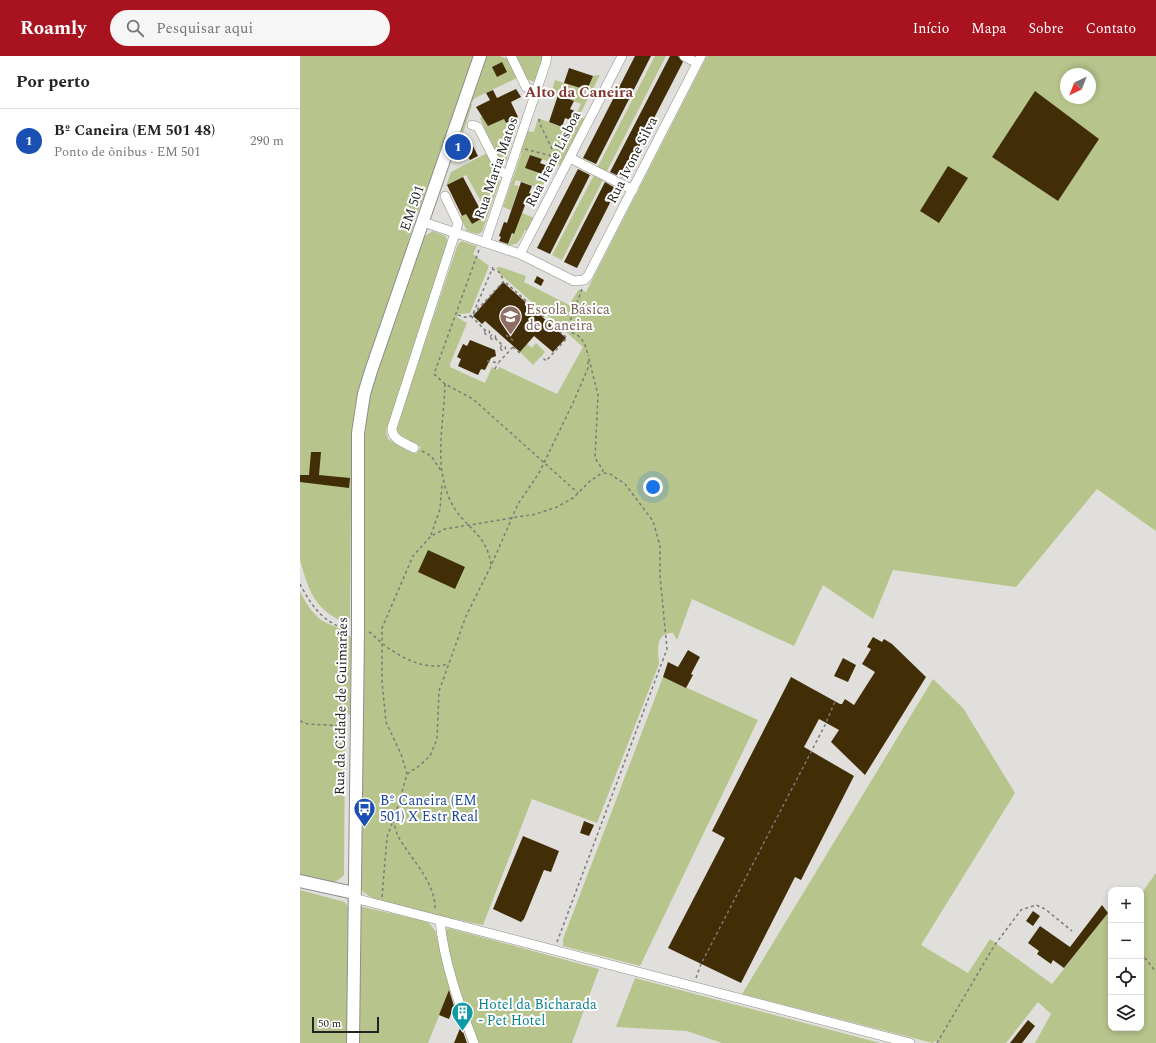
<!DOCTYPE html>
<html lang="pt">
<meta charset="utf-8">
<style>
:root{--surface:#fff;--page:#f6f6f6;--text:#222;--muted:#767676;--line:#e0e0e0;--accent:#a9131f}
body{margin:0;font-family:Spectral,serif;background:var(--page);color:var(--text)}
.controls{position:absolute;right:12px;bottom:12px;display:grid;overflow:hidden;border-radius:8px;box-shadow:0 2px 6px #0003}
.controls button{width:36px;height:36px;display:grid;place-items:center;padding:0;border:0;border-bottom:1px solid var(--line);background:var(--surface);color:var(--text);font:20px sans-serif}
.compass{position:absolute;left:760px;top:12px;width:36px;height:36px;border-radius:50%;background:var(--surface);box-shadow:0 2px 6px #0003;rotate:223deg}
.scale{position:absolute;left:12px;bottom:10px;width:67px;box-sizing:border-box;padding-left:4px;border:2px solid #242322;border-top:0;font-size:11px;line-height:14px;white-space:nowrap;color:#242322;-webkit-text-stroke:3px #fff;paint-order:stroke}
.you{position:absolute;left:353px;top:431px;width:14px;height:14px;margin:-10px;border:3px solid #fff;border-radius:50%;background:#1a73e8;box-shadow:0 0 0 6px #1a73e833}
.badge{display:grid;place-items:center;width:26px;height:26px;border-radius:50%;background:var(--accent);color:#fff;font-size:13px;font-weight:700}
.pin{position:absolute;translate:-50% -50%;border:2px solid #fff;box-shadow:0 1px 4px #0006}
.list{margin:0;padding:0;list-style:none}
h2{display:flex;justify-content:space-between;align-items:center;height:52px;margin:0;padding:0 16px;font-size:17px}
h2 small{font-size:13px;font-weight:400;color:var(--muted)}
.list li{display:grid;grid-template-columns:26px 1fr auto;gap:12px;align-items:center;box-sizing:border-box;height:64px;padding:0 16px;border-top:1px solid var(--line)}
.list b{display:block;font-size:15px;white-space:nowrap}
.list p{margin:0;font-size:13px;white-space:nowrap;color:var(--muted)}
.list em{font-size:13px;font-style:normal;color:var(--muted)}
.icon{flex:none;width:22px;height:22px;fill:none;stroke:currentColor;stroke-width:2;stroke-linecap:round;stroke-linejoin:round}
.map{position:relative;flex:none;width:856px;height:987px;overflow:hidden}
header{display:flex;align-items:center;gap:24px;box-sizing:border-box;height:56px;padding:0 20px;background:var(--accent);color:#fff}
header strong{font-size:19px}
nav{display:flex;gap:22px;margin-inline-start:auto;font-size:14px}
.search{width:280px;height:36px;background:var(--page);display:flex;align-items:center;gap:10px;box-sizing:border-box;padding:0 14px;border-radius:22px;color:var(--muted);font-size:15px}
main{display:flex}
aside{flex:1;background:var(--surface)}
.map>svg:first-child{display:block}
.green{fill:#b7c48c;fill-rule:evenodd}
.building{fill:#412e07}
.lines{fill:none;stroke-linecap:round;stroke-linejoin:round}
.minor-casing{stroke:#8e8c89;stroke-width:10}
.major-casing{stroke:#8e8c89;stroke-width:14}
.path{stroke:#7b7a77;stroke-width:1.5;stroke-dasharray:3 3;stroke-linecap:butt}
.minor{stroke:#fff;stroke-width:9}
.major{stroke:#fff;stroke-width:12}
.labels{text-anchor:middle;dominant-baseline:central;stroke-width:4;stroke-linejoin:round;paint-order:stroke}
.street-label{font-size:14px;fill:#242322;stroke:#fff}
.education-label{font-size:14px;fill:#785e54;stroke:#fff;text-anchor:start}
.transit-label{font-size:14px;fill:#164399;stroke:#fff;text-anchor:start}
.culture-label{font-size:14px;fill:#0d838f;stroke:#fff;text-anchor:start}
.neighbourhood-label{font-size:15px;font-weight:bold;fill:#823a36;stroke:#fff}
</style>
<header>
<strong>Roamly</strong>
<div class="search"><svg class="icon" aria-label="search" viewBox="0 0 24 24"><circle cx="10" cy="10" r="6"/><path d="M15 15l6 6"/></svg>Pesquisar aqui</div>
<nav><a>Início</a><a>Mapa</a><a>Sobre</a><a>Contato</a></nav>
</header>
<main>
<aside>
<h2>Por perto<small></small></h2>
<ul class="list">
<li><span class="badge" style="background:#1a4fb4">1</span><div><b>Bº Caneira (EM 501 48)</b><p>Ponto de ônibus · EM 501</p></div><em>290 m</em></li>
</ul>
</aside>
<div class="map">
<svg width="856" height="987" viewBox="0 0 856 987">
<rect width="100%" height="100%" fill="#e1dfdb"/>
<!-- green -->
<path class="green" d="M0 0H177L156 64 115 163 64 338 51 436 50 564 48 567C42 568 39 564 34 561 12 548 7 528 0 504Z
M186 0H199L208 3 217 22 175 42 171 47 172 49 163 77 160 76Z
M218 0H243L235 26 226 23 216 1Z
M355 0H366L306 117 297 112Z
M407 0H856V475L797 433 716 531 593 514 573 563 523 529 494 590 392 543 377 584 373 577C355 576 358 595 359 608L297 767 232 743 183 869 129 858 74 843 63 836 58 827 61 402 65 357 75 319 123 181 133 175 146 180 148 188 86 375 88 383 116 398 121 391 98 379 96 372 158 188 161 185 177 190 173 198 189 210 170 257 158 258 157 261 167 267 150 308V311L185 327 192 311 198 314 199 311 257 338 283 291 200 218 196 212 200 211 226 220 224 226 269 249 279 233 286 236ZM766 18H790V42H766Z
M300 19 278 62H285L261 110 230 99 225 112 248 120 242 133 216 124 214 129 219 130 211 154 203 151 222 96 220 95 227 75 234 76 238 62 269 74 281 48 251 37 255 24 276 31 293 20Z
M183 60 188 70 204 63 208 73 217 70 206 106 199 104 180 62Z
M187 97 200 125 182 176 178 178 167 175 160 161 166 158 172 168 181 163 178 157 181 155 179 151 183 149 166 119 146 130 151 116Z
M294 119 303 124 262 204 252 199Z
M222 157 234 162 227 175 225 174C220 184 218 190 208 189Z
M236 287 245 296 233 309 220 296 227 288 232 292Z
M0 535C5 546 12 557 21 564 30 570 46 572 51 582L50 659 46 658 36 666V674L45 681 44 819C32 833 15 824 0 820Z
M363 621 458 664 340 910 263 890V883Z
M633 623 663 652 715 737 621 889 668 917 690 883 752 928 808 857 811 860V972H841V838L856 817V987H735L751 958 738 946 706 987H640L635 985 633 987 442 938Z
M0 834 45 846 48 851 47 907 50 908 48 987H0Z
M59 850 128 866 135 874 150 933 128 987H58Z
M148 872 299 913 272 987H178C163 951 152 914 145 875Z
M335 922 580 987H422L387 975 316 971Z"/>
<!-- building -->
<path class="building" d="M335 0H351L296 108 283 102Z
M370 0H378L383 6 323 122 310 116Z
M202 6 207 16 197 21 192 11Z
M269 12 293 20 287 34 264 27Z
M216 33 221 41 211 46 218 61 206 67 204 63 188 70 176 51 190 44 186 37 193 34 197 42Z
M735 35 799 83 758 145 692 101Z
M258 39 274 45 270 53 277 56 273 65 265 62 262 71 249 66Z
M173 90 178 100 170 104 164 94Z
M230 99 242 103 240 107 253 112 248 120 225 112Z
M648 110 668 122 639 167 620 155Z
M278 113 290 119 250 198 237 192Z
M163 121 181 155 178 157 181 163 172 168 166 158 162 160 147 129Z
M221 126 232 130 229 137 232 138 229 144H227L214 178 212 177 208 188 199 185 201 181 199 180 204 166 207 167Z
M305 126 317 133 277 212 264 206Z
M237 220 244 224 241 230 234 226Z
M203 226 266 282 253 296 234 280 220 296 185 265 182 268 173 260Z
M170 284 195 294 196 300 191 302 185 314 181 313 178 319 158 310 161 303 157 301 163 288 167 290Z
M11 396H21L19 419 50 422 49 432 0 426V419H9Z
M128 494 165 511 155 533 118 516Z
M573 581 582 586 584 583 592 588 626 621 565 719 531 686 539 674 519 663 504 691 554 720 501 824 495 821 441 927 368 892 425 782 412 775 491 621 540 648H542L545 643 554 649 575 616 562 608 571 593 567 591Z
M388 594 400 601 391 618 393 619 386 632 363 621 368 606 378 611Z
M543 602 556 609 548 626 534 620Z
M284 765 294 769 289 780 280 777Z
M223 780 259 795 251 816 244 814 224 863 221 866 193 853Z
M802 849 808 857 764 912 753 904 751 908 737 898 739 895 728 887 740 870 770 891Z
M733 855 740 860 733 870 726 865Z
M149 934 154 950 149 963 139 959Z
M728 964 735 970 722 987H710Z
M161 970 167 987H154Z"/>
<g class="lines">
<defs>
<path id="minor" d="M211 0 226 31 236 36
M384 0 397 7
M172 69 178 71 201 116 208 118
M270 102 333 134
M123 166 220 198 274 225 284 224 288 220 401 0
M185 187 246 6 247 0
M220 198 322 0
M114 392C105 387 92 384 92 372L155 177 158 167 145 140
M54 842 610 987
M140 865C144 907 159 948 174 987"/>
<path id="major" d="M0 825 54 837
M53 987 58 575V377L64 338 71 315 180 0"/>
</defs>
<!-- minor casing -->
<use href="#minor" class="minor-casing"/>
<!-- major casing -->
<use href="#major" class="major-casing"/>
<!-- path -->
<path class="path" d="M239 63 240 68 256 101 257 107
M225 93 256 101
M179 194 134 318 145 328 173 343 278 437
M192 213 199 216 204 225
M282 233 270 265 269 276C282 279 285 287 288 299
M173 258 204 225 267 282 246 305 241 300
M158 259 168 262 173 258 193 211
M171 260 185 274
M184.5 276a2.5 2.5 0 1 1 5 0a2.5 2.5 0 1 1-5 0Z
M190.5 281a2.5 2.5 0 1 1 5 0a2.5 2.5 0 1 1-5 0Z
M206 279 214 285
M195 282 202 289
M200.5 292a2.5 2.5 0 1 1 5 0a2.5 2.5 0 1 1-5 0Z
M213 291 222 299
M187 305 198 307 214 290
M195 313 198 307
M145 328C144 366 133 411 151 446 164 472 187 477 191 509
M122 395 131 400 142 416
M131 479 140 453 142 429
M0 528C11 549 23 567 47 573
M69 576C74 579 78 584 83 588 101 602 125 615 148 608
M0 665 8 668 46 670
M107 718 119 710 130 700 137 683 139 635 166 560 191 510 218 448 239 417 273 347 288 312V303
M93 764C95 770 96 777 99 782 111 803 136 827 135 853
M82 841 87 781 96 757 107 718 101 698 86 666 82 626V572L113 500 131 480 145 473 236 458 257 451 273 442 290 425 302 417 303 414 295 402 298 339 288 299
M257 886 367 593 360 520V490L353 465 325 428 310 418 303 417
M841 897 856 916
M396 922 401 908 525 669 536 643
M637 987 694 890 721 854 736 849 745 853 772 875"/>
<!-- minor -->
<use href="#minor" class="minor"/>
<!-- major -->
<use href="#major" class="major"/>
</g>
<!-- icons -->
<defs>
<symbol id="school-pin" viewBox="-11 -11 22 30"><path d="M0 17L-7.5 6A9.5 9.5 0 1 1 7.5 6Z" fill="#8d6e63" stroke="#fff"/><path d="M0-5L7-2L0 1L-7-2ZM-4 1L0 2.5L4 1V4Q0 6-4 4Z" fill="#fff"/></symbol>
<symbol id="bus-pin" viewBox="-11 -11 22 30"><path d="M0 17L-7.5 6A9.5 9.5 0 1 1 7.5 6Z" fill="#1a4fb4" stroke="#fff"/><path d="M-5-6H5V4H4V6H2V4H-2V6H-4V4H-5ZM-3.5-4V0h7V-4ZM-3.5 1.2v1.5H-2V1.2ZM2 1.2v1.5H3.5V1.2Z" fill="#fff"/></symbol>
<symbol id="building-pin" viewBox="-11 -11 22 30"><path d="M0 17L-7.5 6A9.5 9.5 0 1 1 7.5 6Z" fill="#0f9aa8" stroke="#fff"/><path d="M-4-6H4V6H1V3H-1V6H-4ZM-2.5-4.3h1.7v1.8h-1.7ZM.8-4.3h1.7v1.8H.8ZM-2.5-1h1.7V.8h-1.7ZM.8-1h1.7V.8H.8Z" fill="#fff"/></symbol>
</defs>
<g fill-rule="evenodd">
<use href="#school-pin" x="198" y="248" width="25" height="34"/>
<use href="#bus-pin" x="52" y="740" width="25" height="34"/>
<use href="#building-pin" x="150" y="944" width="25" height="34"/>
</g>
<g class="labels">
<!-- street labels -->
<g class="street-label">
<text transform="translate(253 103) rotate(-63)">Rua Irene Lisboa</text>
<text transform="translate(332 104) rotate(-63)">Rua Ivone Silva</text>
<text transform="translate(196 112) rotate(-71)">Rua Maria Matos</text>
<text transform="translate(112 152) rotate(-71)">EM 501</text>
<text transform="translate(41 650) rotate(-89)">Rua da Cidade de Guimarães</text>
</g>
<!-- education labels -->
<g class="education-label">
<text x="226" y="253">Escola Básica<tspan x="226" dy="16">de Caneira</tspan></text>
</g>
<!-- transit labels -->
<g class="transit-label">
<text x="80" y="744">Bº Caneira (EM<tspan x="80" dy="16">501) X Estr Real</tspan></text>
</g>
<!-- culture labels -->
<g class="culture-label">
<text x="178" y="948">Hotel da Bicharada<tspan x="178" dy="16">- Pet Hotel</tspan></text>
</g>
<!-- neighbourhood labels -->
<g class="neighbourhood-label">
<text x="279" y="36">Alto da Caneira</text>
</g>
</g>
</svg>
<div class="controls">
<button>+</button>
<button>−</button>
<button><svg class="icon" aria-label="locate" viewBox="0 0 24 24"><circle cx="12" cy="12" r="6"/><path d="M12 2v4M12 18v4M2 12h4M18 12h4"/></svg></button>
<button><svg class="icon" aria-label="layers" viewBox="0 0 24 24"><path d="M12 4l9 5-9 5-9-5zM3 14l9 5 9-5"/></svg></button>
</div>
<svg class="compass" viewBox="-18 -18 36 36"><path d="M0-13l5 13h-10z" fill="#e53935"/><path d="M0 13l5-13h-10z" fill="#767676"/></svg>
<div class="scale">50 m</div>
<div class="you"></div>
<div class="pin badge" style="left:158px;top:91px;background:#1a4fb4">1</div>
</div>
</main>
